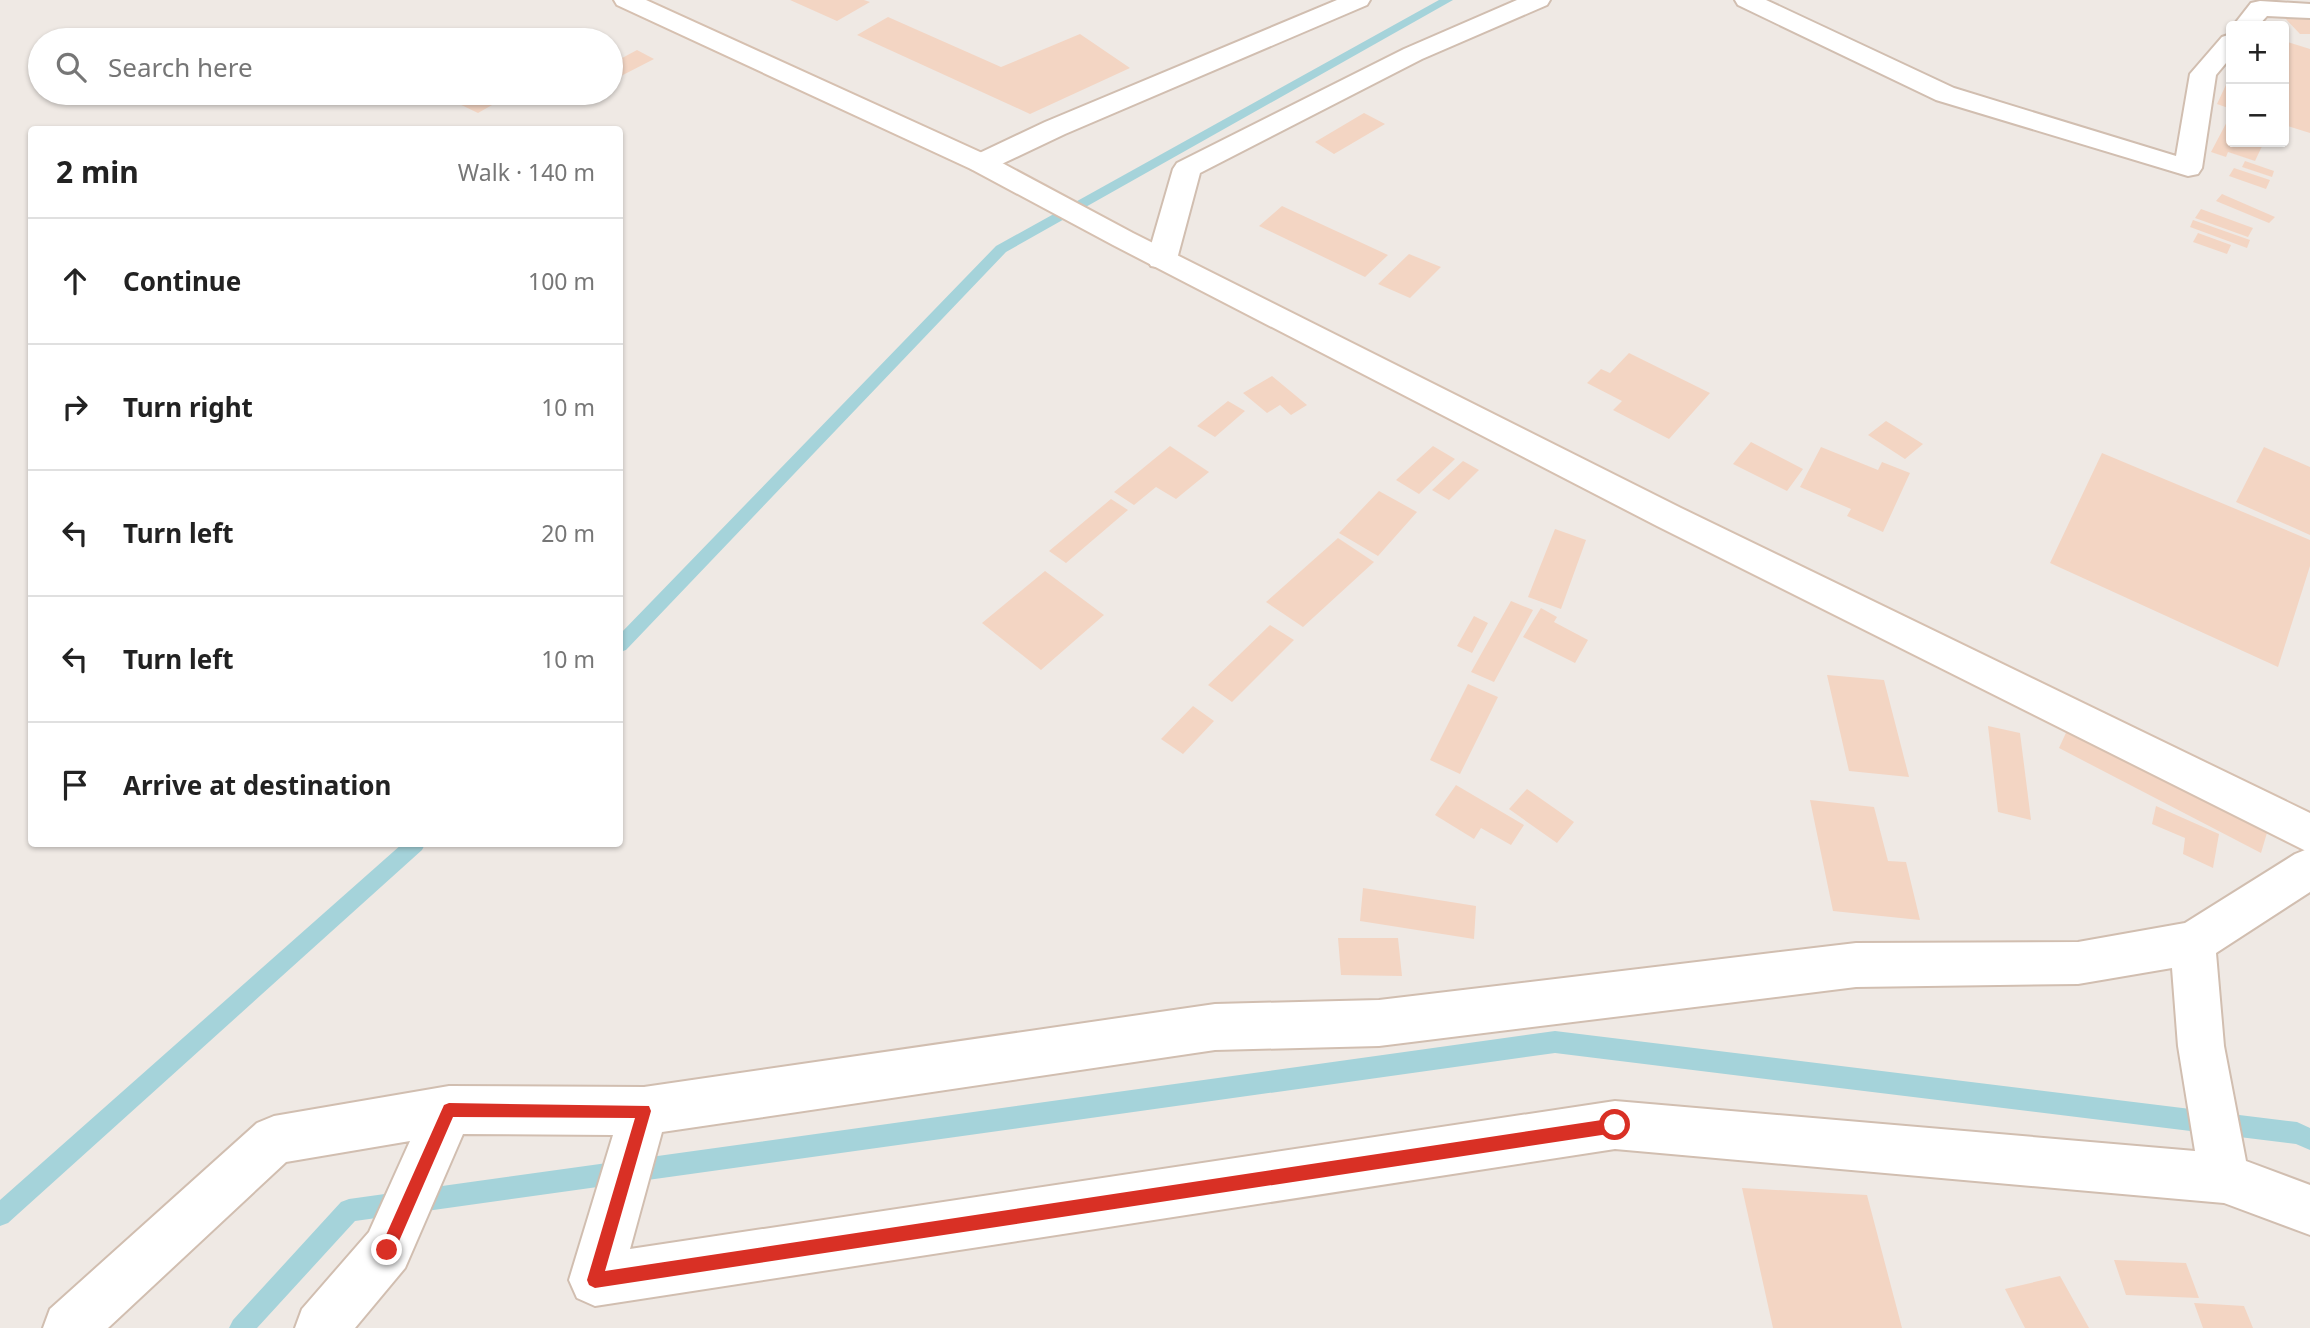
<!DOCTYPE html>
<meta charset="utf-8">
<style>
:root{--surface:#fff;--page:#f6f6f6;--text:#222;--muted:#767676;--line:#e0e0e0}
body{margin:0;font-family:"Noto Sans",sans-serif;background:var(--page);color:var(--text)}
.controls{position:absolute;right:21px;top:21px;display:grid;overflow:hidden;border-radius:7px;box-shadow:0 2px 5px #0004}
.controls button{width:63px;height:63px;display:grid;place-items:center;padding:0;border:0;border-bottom:2px solid var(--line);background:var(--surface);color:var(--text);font:35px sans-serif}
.stop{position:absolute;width:21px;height:21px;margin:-16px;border:5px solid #d93025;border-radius:50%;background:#fff}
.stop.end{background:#d93025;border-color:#fff;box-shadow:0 2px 7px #0008}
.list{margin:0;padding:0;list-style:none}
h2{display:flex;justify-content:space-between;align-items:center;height:91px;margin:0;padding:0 28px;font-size:30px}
h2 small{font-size:23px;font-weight:400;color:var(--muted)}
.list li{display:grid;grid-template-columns:46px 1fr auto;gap:21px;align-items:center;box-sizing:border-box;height:126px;padding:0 28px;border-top:2px solid var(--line)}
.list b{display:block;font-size:26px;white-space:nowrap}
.list em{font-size:23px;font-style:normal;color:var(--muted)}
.icon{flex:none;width:38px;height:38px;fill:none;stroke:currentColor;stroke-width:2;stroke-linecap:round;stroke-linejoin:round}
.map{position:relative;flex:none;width:2310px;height:1328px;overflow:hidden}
.search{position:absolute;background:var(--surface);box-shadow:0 2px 5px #0004;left:28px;top:28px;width:595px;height:77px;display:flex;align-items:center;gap:18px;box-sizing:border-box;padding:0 24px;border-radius:38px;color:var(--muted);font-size:26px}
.panel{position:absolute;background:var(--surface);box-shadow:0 2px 5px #0004;left:28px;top:126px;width:595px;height:721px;border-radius:7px}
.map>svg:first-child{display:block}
.industrial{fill:#efe9e4;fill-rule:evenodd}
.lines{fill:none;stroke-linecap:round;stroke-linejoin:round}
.stream{fill:#a5d3da;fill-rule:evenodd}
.building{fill:#f3d5c3}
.minor-casing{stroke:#d1beb0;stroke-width:4}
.secondary-casing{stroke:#d6c0b0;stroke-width:4}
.minor{fill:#fff;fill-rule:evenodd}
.secondary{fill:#fff;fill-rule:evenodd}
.route{fill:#d93025}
</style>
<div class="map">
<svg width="2310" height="1328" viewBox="0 0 2310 1328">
<rect width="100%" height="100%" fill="#fdf6ec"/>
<!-- industrial -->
<path class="industrial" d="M0 0H2310V1328H0ZM2231 26H2284V142H2231ZM40 40H611V93H40ZM32 130H620V844H32Z"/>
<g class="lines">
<!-- stream -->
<path class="stream" d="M1439 0H1453L1006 252 626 650 620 652V634L996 246Z
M402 844H425L422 850 8 1223 0 1226V1200Z
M1555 1031 2297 1122 2310 1128V1150L2296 1144 1555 1053 355 1221 257 1328H229L233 1320 341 1202 349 1199Z"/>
</g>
<!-- building -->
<path class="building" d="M790 0H864L870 2 837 21Z
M2282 15H2310V34H2300Z
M888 17 1001 67 1080 34 1130 68 1030 114 857 35Z
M2284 41 2310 49V133L2284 125Z
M637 50 654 59 619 77 611 73V64Z
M2231 74V109L2217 104Z
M463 93H513L478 113 451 100Z
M1364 113 1385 124 1334 154 1315 142Z
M2231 114V142H2264L2255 161 2228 152 2226 157 2211 152Z
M2245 161 2274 171 2272 177 2242 167Z
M2234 168 2270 180 2266 189 2229 176Z
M2222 194 2275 217 2269 223 2216 201Z
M1282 206 1388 255 1365 277 1259 226Z
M2201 209 2253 228 2248 237 2195 218Z
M2193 220 2250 240 2247 248 2190 227Z
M2198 233 2231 245 2227 254 2193 242Z
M1409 254 1441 267 1410 298 1378 284Z
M1629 353 1710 393 1669 439 1613 410 1622 401 1587 383 1601 369 1610 373Z
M1272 376 1307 405 1291 415 1280 405 1267 413 1243 393Z
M1228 401 1245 411 1215 437 1197 426Z
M1886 421 1923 444 1905 459 1868 435Z
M1751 442 1803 469 1787 491 1733 464Z
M1170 446 1209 472 1176 499 1156 487 1134 505 1114 492Z
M1433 446 1455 459 1419 494 1396 480Z
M1821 447 1878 470 1882 462 1910 473 1883 532 1847 516 1851 509 1800 487Z
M2264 447 2310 467V535L2236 502Z
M2102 453 2310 540V566L2278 667 2050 563Z
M1463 461 1479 470 1449 500 1432 490Z
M1379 491 1417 512 1378 556 1339 533Z
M1111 499 1128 510 1066 563 1049 551Z
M1555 529 1586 540 1561 609 1528 597Z
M1338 538 1374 562 1303 627 1266 602Z
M1045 571 1104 615 1041 670 982 623Z
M1511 601 1533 610 1494 682 1471 672Z
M1541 608 1557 617 1554 622 1588 640 1575 663 1523 637Z
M1474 616 1488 623 1472 653 1457 646Z
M1270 625 1294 640 1232 702 1208 685Z
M1827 675 1884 680 1909 777 1849 771Z
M1468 684 1498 697 1460 774 1430 760Z
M1193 706 1214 721 1183 754 1161 739Z
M2070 724 2269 826 2261 853 2059 748Z
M1988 726 2020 733 2031 820 1998 812Z
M1456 785 1524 825 1511 845 1481 828 1474 839 1435 815Z
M1527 789 1574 822 1557 843 1509 809Z
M1810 800 1874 807 1888 861 1906 862 1920 920 1833 911Z
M2156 806 2219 834 2213 868 2183 854 2185 838 2152 824Z
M1363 888 1476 906 1474 939 1360 921Z
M1338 938H1398L1402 976 1341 975Z
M1742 1188 1867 1195 1902 1328H1773Z
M2114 1260 2186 1263 2199 1298 2126 1295Z
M2060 1276 2089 1328H2025L2005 1289Z
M2194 1303 2244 1306 2253 1328H2203Z"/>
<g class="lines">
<defs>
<path id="minor" d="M1337 0H1370L1367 5 1065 134 991 169 981 171 971 169 967 163 971 157 1045 122Z
M1517 0H1550L1547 5 1422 59 1200 173 1177 259 1173 266 1162 268 1151 266 1147 259 1173 169 1177 163 1404 49Z
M1735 0H1766L1954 88 2176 156 2190 74 2222 37 2231 34V57L2216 75 2202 168 2198 174 2188 176 1936 100 1738 5Z
M2260 1 2310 4V18L2267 16 2258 26H2233L2251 3Z
M2310 848V892L2216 953 2224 1046 2246 1161 2310 1185V1235L2224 1203 1615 1149 595 1306 577 1298 569 1280 613 1135 463 1134 405 1268 355 1328H295L302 1309 369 1232 410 1141 286 1162 108 1328H43L50 1309 257 1123 274 1116 449 1086 644 1087 1215 1004 1379 1000 1856 943 2078 942 2185 923 2295 854ZM2172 968 2178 1046 2195 1151 1615 1101 630 1249 662 1132 1215 1050 1379 1046 1856 987 2078 984Z"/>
<path id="secondary" d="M614 0H646L991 157 1133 233 1681 508 2310 813V853L1657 526 1113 245 971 169 617 5Z"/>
</defs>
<!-- minor casing -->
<use href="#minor" class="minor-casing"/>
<!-- secondary casing -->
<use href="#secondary" class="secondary-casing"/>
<!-- minor -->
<use href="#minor" class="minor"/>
<!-- secondary -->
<use href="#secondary" class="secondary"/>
</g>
<!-- route -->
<path class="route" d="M449 1103 649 1106 651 1111 605 1271 1615 1118 1622 1125 1615 1133 595 1288 589 1285 587 1280 635 1118 453 1117 393 1255 387 1257 382 1255 380 1250 382 1244 444 1105Z"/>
</svg>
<div class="controls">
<button>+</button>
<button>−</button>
</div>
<div class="stop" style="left:1615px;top:1125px"></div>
<div class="stop end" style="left:387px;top:1250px"></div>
<div class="search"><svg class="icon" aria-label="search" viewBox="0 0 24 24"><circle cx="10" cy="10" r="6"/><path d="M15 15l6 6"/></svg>Search here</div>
<section class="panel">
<h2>2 min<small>Walk · 140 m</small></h2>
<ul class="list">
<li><svg class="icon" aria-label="ahead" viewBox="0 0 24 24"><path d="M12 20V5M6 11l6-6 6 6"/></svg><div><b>Continue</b></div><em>100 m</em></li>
<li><svg class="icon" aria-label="right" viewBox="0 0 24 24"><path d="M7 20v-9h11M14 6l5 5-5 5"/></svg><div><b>Turn right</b></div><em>10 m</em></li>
<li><svg class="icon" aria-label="left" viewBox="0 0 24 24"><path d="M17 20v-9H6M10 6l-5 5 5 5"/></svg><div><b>Turn left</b></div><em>20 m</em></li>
<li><svg class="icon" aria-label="left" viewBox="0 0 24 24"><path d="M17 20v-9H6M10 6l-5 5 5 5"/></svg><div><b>Turn left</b></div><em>10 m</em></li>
<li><svg class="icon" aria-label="arrive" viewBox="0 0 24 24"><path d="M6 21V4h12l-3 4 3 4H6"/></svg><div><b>Arrive at destination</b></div></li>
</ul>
</section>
</div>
